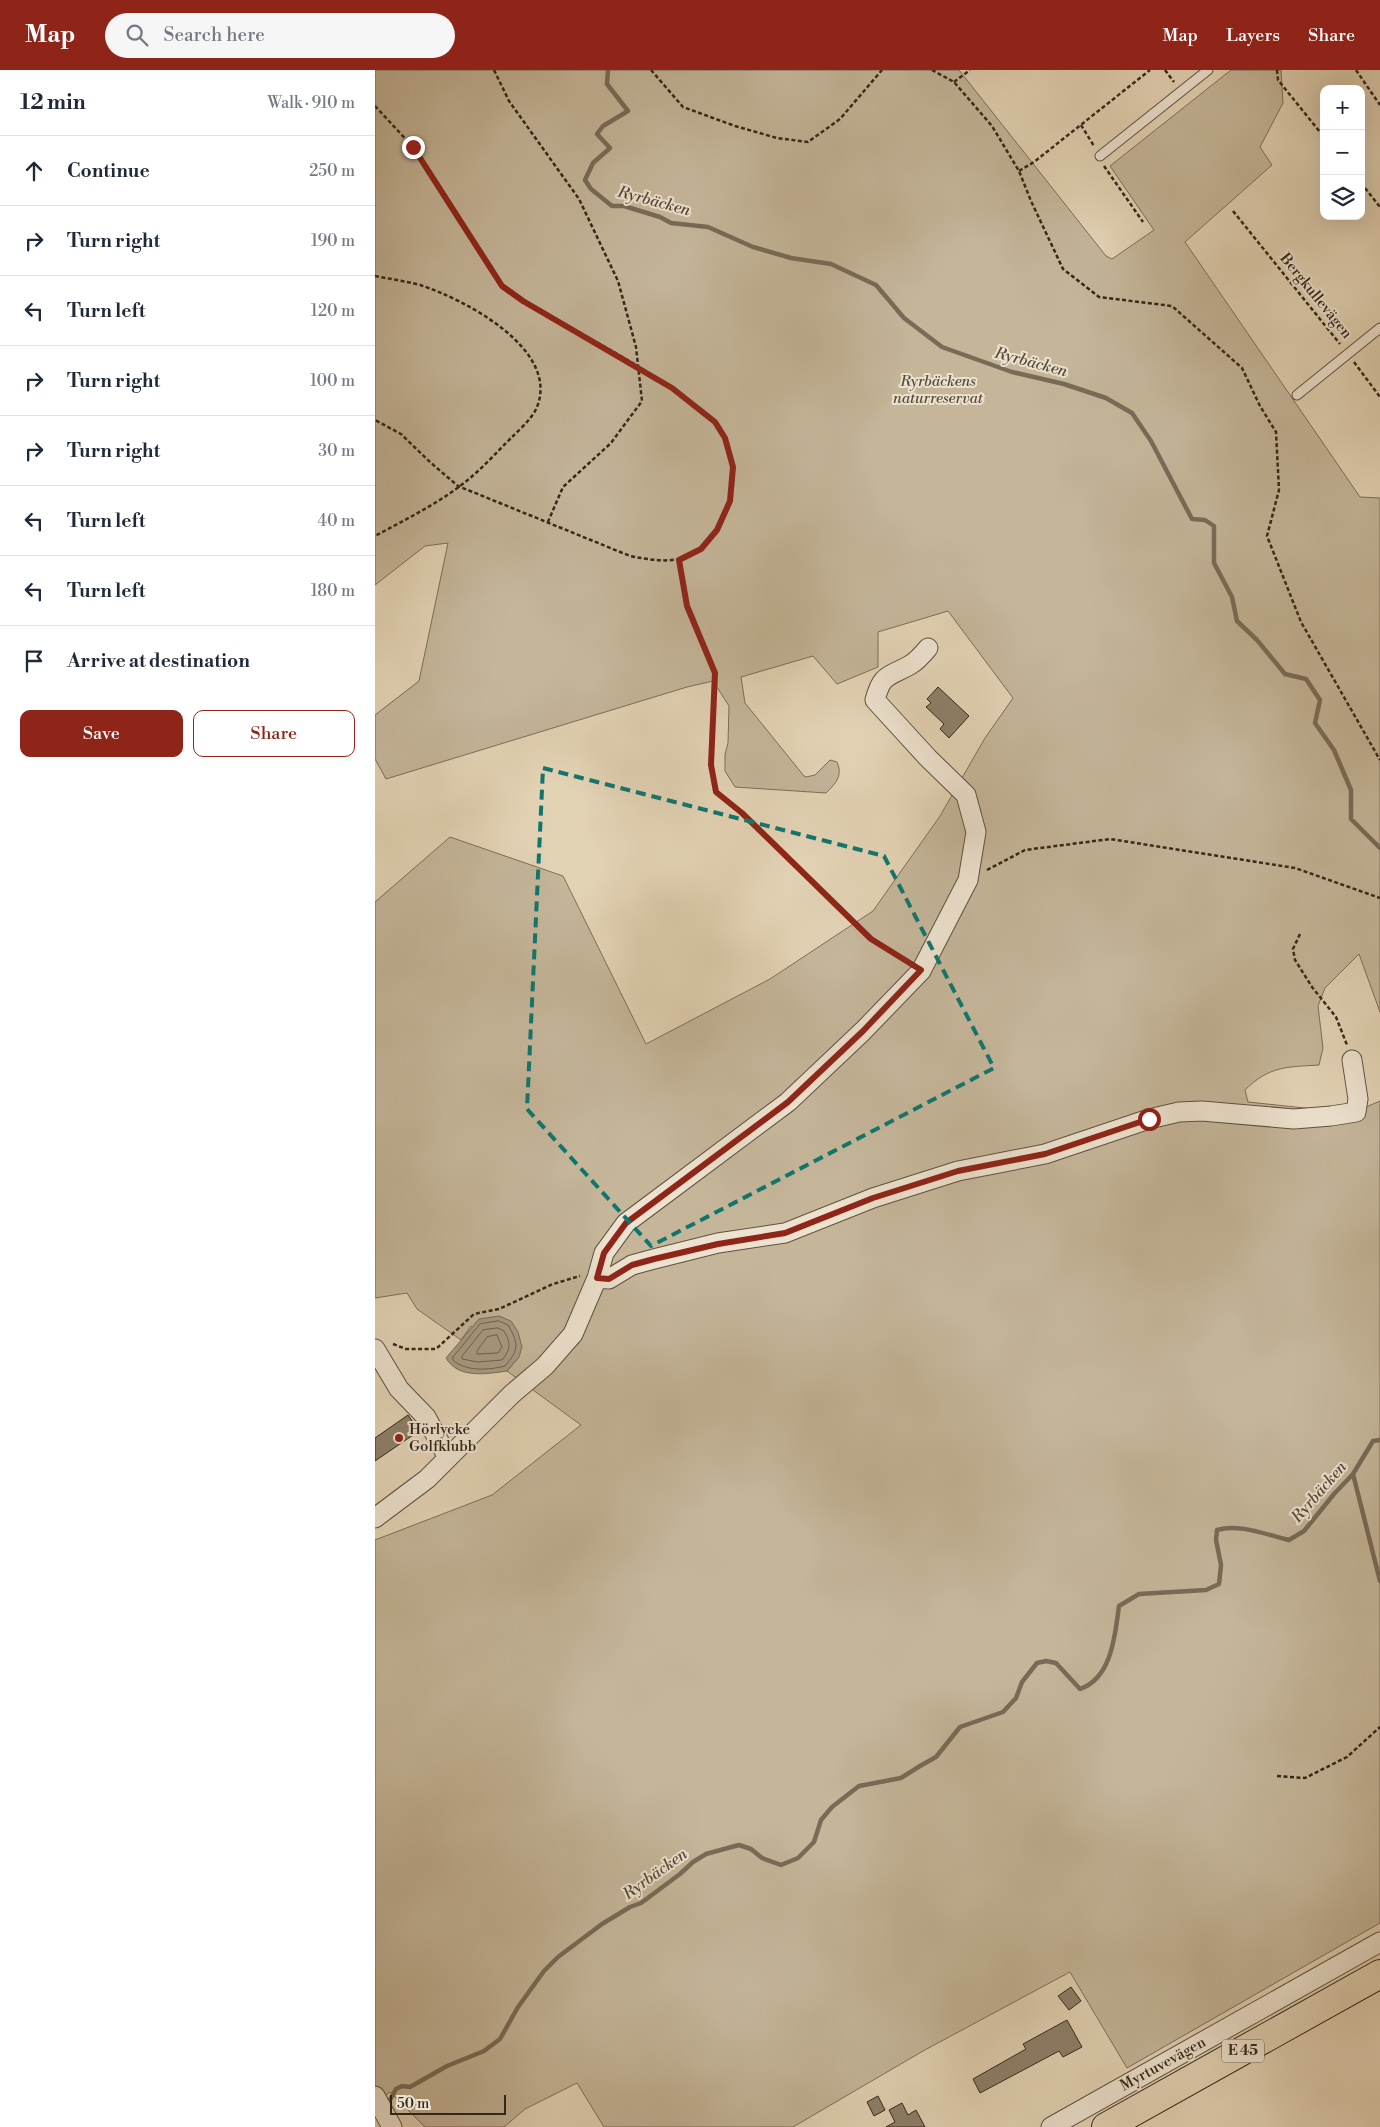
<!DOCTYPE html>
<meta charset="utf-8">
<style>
:root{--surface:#fff;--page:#f6f6f7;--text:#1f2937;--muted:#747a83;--line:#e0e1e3;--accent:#8f2418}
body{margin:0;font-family:"Libre Bodoni",serif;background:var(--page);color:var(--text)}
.controls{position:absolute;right:15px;top:15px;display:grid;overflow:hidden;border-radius:10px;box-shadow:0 5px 20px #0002}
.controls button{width:45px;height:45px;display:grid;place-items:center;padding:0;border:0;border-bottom:1px solid var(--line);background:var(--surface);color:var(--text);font:25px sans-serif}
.scale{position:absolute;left:15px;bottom:12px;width:116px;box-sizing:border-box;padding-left:5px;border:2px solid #322719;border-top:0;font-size:14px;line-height:18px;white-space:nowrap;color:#322719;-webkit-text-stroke:4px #ede2cf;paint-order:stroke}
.stop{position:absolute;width:15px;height:15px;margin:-11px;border:4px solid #8f2418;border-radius:50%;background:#fff}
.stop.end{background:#8f2418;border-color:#fff;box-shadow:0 1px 5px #0008}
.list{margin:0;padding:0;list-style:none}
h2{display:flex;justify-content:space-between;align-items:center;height:65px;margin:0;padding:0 20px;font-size:21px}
h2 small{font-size:16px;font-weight:400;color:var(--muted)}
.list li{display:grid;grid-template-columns:32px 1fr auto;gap:15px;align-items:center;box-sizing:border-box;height:70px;padding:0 20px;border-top:1px solid var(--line)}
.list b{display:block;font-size:19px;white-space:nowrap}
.list em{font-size:16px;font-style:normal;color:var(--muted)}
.actions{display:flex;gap:10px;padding:15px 20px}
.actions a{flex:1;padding:11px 0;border:1px solid var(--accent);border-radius:10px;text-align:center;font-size:18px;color:var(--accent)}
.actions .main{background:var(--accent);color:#fff}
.icon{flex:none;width:28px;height:28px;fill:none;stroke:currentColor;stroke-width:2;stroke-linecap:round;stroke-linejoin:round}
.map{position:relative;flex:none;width:1005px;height:2057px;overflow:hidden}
header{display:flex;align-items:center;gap:30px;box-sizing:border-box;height:70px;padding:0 25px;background:var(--accent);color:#fff}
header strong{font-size:24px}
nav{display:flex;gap:28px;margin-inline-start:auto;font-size:18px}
.search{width:350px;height:45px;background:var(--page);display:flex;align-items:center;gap:12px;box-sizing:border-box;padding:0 18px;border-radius:28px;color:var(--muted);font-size:19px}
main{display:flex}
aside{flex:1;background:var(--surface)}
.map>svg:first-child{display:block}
.green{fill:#c5b69a;stroke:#7c6e5a}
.water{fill:#a79980;stroke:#786b57}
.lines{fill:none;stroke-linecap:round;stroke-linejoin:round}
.shore{stroke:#6c604c;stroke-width:1}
.stream{stroke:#786b57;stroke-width:4.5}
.building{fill:#8e806a;stroke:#322719}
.lane-casing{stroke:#5e5240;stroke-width:11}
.street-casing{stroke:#5e5240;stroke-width:21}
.highway-casing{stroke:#322719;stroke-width:30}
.path{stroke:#322719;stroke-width:2.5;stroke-dasharray:4 2.5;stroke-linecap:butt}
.lane{stroke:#ede2cf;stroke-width:9}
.street{stroke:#ede2cf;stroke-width:19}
.highway{stroke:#e3d3b5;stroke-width:28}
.route{stroke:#8f2418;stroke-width:6}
.marked{fill:none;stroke:#0f766e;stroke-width:4;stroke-dasharray:10 6;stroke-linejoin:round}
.poi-dot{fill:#8f2418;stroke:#ede2cf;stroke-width:2}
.labels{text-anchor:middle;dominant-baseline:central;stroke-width:4;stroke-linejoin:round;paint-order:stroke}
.shield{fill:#ede2cf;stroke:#6a5f50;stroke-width:1}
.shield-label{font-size:14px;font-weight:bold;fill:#322719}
.street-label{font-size:15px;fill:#322719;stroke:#ede2cf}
.park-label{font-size:15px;font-style:italic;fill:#574b39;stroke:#ede2cf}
.poi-label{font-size:15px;fill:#322719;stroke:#ede2cf;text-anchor:start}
.water-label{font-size:16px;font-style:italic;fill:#554938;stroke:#ede2cf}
</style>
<header>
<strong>Map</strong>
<div class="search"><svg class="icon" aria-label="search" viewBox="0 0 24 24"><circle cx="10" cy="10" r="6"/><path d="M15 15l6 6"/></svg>Search here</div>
<nav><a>Map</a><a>Layers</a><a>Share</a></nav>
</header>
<main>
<aside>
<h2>12 min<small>Walk · 910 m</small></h2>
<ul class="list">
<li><svg class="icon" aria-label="ahead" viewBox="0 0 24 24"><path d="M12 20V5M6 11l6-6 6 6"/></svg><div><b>Continue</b></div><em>250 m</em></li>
<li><svg class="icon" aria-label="right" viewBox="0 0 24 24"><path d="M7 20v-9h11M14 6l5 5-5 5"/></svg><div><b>Turn right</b></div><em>190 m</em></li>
<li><svg class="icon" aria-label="left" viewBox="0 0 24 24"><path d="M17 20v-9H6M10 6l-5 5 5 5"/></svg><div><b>Turn left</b></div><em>120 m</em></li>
<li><svg class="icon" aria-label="right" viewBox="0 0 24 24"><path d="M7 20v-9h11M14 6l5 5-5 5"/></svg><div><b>Turn right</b></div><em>100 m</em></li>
<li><svg class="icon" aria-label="right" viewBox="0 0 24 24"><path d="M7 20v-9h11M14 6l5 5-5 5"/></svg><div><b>Turn right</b></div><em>30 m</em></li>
<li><svg class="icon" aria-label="left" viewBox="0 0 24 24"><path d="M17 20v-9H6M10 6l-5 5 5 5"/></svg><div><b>Turn left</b></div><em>40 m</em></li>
<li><svg class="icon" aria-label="left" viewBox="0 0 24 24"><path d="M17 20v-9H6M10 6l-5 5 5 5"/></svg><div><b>Turn left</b></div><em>180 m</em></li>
<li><svg class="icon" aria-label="arrive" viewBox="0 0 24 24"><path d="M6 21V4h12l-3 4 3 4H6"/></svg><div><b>Arrive at destination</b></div></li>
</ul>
<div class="actions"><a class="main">Save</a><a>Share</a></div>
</aside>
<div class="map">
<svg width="1005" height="2057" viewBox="0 0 1005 2057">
<rect width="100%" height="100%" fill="#e3d3b5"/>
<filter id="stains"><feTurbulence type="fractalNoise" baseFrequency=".004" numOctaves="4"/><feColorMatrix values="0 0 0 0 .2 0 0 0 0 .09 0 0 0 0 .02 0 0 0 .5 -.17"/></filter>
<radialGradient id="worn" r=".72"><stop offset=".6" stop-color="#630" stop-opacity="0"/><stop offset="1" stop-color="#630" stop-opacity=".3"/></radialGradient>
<!-- green -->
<path class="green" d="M0 0H584L731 186 737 189 779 160 735 96 856 0H906L908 33 885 77 897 95 810 172 985 427 1005 428V942L984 884 950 918 943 936 948 978 944 995C912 997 894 996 870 1020L873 1032 977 1043 1005 1031V1853L752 1998 695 1902 548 1981 418 2057H229L202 2013 150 2039 129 2057H50L15 2022 0 2034V1470L117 1425 206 1355 132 1301 144 1287 96 1256 86 1270 42 1239 32 1223 0 1228V832L75 767 188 806 271 974 395 909 498 841 565 746 610 668 638 628 573 541 503 562V597L462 614 438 586 366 607 370 633 429 706 431 707 440 705 455 690 462 692C468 706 461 713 451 723L360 717 350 701V684L353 673 354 636 338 611 312 617 11 709 0 689V645L44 611 73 473 50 476 0 515Z"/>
<!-- water -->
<path class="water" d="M124 1246 136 1251 143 1262 147 1277 144 1287 132 1301C112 1304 83 1309 71 1288L104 1249Z"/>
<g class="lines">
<!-- shore -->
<path class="shore" d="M124 1251 133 1255C144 1274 144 1280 130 1296 114 1300 91 1302 78 1290V1287L105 1254Z
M123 1258 129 1261C136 1273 136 1279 127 1290L103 1292 87 1289V1286L108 1260Z
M122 1265 127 1277 123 1283 102 1284V1281L112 1267Z"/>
<!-- stream -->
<path class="stream" d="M233 0 232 14 253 41 228 56 222 64 235 78 218 93 210 110 216 119 237 136H249L285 147 296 153 333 157 378 177 416 188 456 194 501 215 529 248 567 277 637 302 689 314 731 328 757 343 776 371 817 449 830 450 839 456V493L857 527 862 551 882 570 910 604 931 609 945 630 940 653 959 680 976 720V749L1005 778
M978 1404 1005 1511
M11 2037 21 2019 27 2016 35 2017 72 1996 109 1981 125 1969 143 1937 169 1901 183 1887 227 1854 255 1837 266 1833 305 1804 318 1792 331 1784 364 1775 376 1779 387 1788 406 1795 423 1788 439 1772 446 1750 457 1737 484 1716 526 1708 545 1696 561 1687 585 1657 628 1642 641 1628 647 1612 662 1593 671 1591 681 1593 705 1619C737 1608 740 1565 744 1536L764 1524 831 1520 844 1514 846 1495 841 1470 842 1460C864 1453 892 1465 914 1470L929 1461 959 1424 978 1404 998 1371 1005 1370"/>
</g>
<!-- building -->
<path class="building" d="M563 617 594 646 574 668 565 659 569 654 551 637 556 633 552 629Z
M33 1345 44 1361 0 1391V1368Z
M696 1917 706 1931 694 1940 683 1926Z
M692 1950 707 1977 688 1987 684 1981 605 2023 598 2009 651 1979 648 1974Z
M503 2026 510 2040 499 2046 492 2032Z
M527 2033 533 2045 541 2040 550 2057H511L520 2052 514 2040Z"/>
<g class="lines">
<defs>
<path id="lane" d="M725 86 833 0
M922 325 1005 258"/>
<path id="street" d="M222 1208 234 1209 257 1195 279 1189 343 1173 410 1163 498 1128 583 1101 670 1084 774 1049 804 1042 827 1041 919 1049 956 1046 981 1042 983 1029 977 990
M0 1279 24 1319 51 1347 73 1388
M0 1448 52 1409 137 1324 170 1296 198 1264 222 1208 229 1183 251 1153 413 1032 488 961 546 901 593 810 601 762 591 725 553 688 500 630C507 603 514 607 535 595 542 591 548 584 553 578
M0 2026 17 2057
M676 2057 1005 1872"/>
<path id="highway" d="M731 2057 1005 1904"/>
</defs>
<!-- lane casing -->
<use href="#lane" class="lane-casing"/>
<!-- street casing -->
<use href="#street" class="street-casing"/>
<!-- highway casing -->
<use href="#highway" class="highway-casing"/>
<!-- path -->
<path class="path" d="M119 0 134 31 204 129 243 211 261 277 267 331 236 373 188 417 172 454
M276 0 308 37 360 56 402 68 433 72 465 49 507 0
M557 0 579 12 617 56 644 101 656 131 688 199 724 227 797 236 867 298 885 336 901 362 904 420 892 466 926 552 1005 690
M790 0 799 12
M902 0 903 10 949 67
M981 0 1005 35
M579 12 595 0
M0 36 38 77 127 216 148 231C204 264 266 293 317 334 324 340 334 345 341 353 365 382 361 430 342 460 319 496 291 493 255 486L83 416 56 393 26 364 0 350
M706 55 719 76
M729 96 768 152
M644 101 659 92 775 0
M986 113 1005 137
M858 141 965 274
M0 206C15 209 30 211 45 215 89 229 185 279 162 337 157 349 144 360 135 369 124 380 114 391 103 401 73 429 35 447 0 466
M979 292 1005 327
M304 490 312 535 340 603 336 695 341 722 367 743 496 869 533 892
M612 800 650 780 735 769 920 798 1005 828
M925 864 918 879 920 890 937 917 961 947 972 975
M18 1274 31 1279H61L99 1244 124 1239 178 1214 205 1206
M902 1706 930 1708 972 1687 1005 1657"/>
<!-- lane -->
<use href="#lane" class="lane"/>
<!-- street -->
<use href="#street" class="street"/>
<!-- highway -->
<use href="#highway" class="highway"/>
</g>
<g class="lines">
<!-- route -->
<path class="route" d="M38 77 127 216 148 231 297 318 340 352 350 368 358 397 355 431 342 460 326 479 304 490 312 536 340 603 336 695 341 722 367 743 496 869 546 900 488 961 413 1032 251 1153 229 1183 222 1208 234 1209 257 1195 279 1189 343 1174 410 1163 498 1128 583 1101 670 1084 774 1049"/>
</g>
<!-- marked area -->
<path class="marked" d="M168 698 509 786 619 998 276 1176 152 1039Z"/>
<!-- markers -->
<circle class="poi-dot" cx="24" cy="1368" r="5"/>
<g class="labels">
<!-- shield labels -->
<rect class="shield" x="847" y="1969.5" width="42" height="23" rx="4"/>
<g class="shield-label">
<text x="868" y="1981">E 45</text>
</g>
<!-- street labels -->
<g class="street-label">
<text transform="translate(941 226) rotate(51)">Bergkullevägen</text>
<text transform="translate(788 1994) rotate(-29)">Myrtuvevägen</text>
</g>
<!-- park labels -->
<g class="park-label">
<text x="563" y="311">Ryrbäckens<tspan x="563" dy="17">naturreservat</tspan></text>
</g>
<!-- poi labels -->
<g class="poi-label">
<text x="34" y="1359">Hörlycke<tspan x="34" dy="17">Golfklubb</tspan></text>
</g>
<!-- water labels -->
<g class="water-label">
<text transform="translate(279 131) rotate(15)">Ryrbäcken</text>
<text transform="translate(656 292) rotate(15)">Ryrbäcken</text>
<text transform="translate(944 1422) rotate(-49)">Ryrbäcken</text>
<text transform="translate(280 1804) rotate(-36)">Ryrbäcken</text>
</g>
</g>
<rect width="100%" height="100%" filter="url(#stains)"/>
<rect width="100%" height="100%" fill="url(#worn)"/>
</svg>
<div class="controls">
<button>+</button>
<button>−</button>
<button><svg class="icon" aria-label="layers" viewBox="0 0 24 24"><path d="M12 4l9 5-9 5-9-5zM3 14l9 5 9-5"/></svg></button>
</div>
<div class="scale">50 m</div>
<div class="stop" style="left:774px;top:1049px"></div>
<div class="stop end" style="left:38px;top:77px"></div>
</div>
</main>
